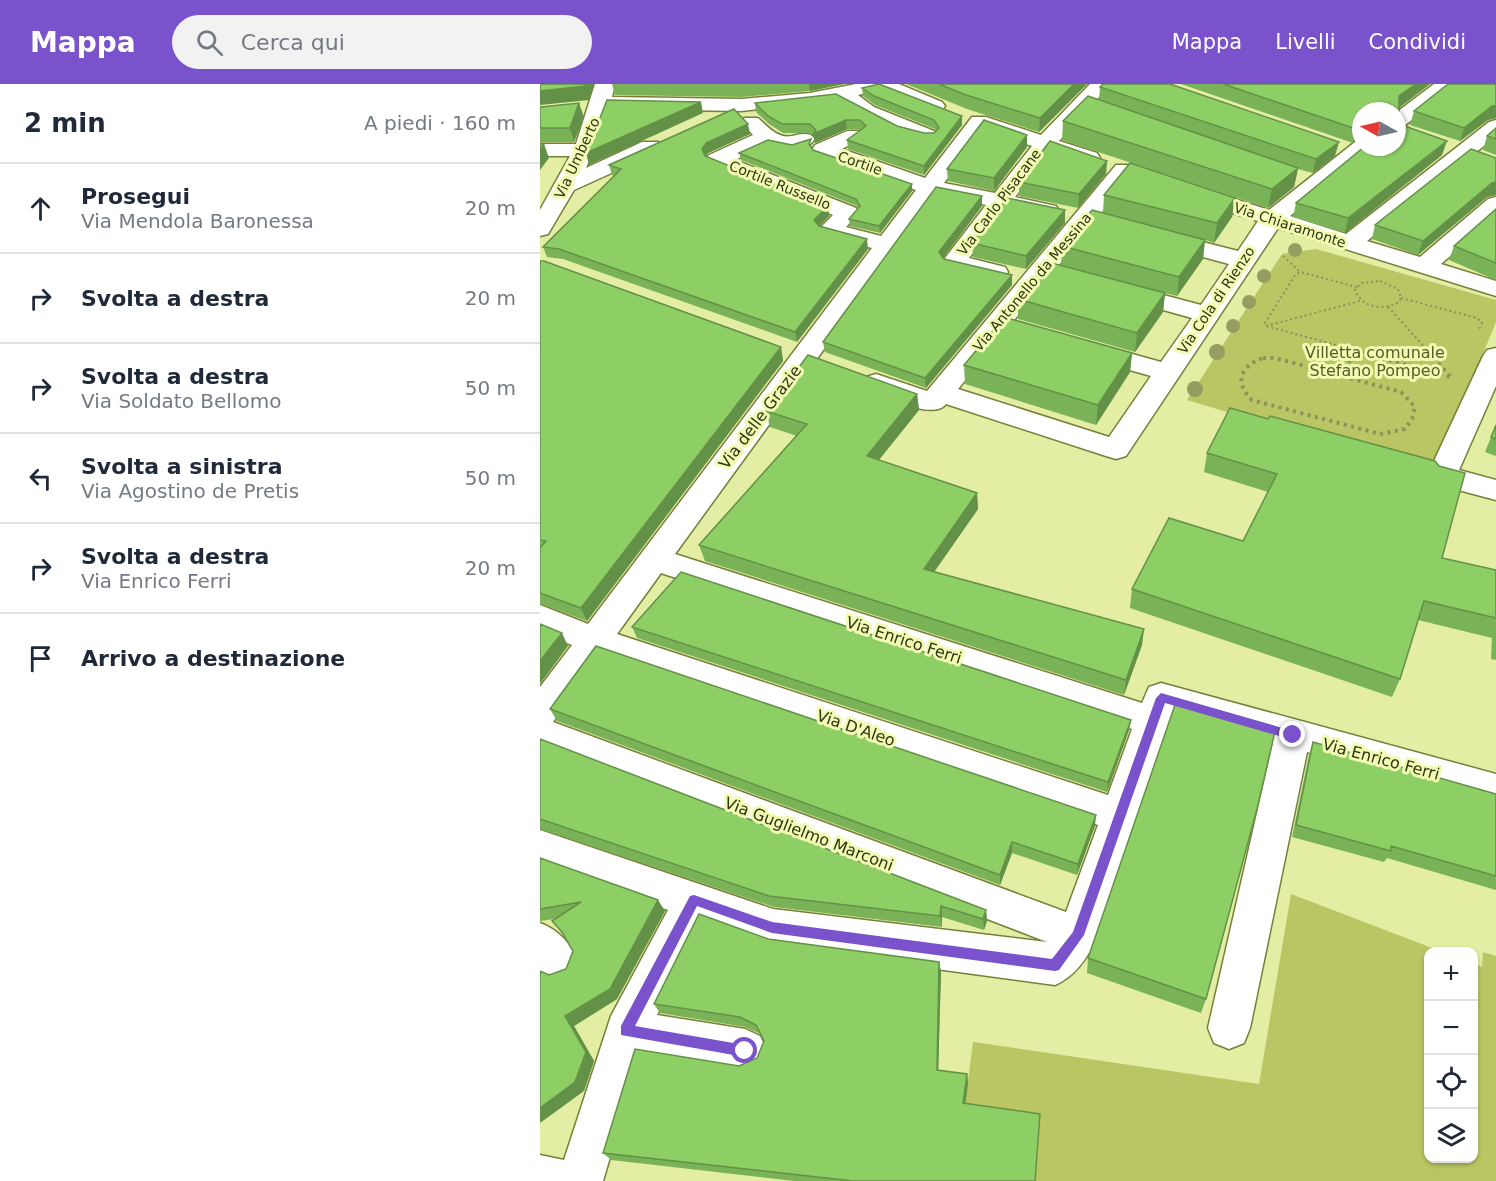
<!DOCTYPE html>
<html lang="it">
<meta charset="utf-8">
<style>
:root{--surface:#fff;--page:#f2f2f3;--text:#1f2937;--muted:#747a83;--line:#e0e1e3;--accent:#7952cc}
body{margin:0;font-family:"DejaVu Sans",sans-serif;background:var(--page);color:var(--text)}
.controls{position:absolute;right:18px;bottom:18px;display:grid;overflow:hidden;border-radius:12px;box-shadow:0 2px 4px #0004}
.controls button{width:54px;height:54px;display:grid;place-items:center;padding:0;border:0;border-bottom:2px solid var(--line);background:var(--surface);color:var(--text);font:30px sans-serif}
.compass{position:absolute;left:812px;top:18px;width:54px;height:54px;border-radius:50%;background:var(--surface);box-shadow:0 2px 4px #0004;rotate:278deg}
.stop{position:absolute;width:18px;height:18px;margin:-14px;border:4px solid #7952cc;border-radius:50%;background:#fff}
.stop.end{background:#7952cc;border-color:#fff;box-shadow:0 2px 6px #0008}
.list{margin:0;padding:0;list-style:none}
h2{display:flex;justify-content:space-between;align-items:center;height:78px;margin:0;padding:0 24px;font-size:26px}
h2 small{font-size:20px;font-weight:400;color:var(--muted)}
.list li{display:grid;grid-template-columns:39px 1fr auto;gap:18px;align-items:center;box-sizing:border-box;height:90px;padding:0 24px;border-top:2px solid var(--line)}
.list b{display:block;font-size:22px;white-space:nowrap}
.list p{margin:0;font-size:20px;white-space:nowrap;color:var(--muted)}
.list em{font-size:20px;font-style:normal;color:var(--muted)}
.icon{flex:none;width:33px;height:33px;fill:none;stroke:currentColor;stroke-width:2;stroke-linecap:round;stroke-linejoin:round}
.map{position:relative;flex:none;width:956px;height:1097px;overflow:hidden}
header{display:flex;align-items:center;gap:36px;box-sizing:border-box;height:84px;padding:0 30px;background:var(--accent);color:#fff}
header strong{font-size:28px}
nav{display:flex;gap:33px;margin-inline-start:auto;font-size:21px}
.search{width:420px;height:54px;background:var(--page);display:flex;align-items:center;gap:15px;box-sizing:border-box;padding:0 21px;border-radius:33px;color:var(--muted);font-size:22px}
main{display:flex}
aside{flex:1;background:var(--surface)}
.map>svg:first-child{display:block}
.green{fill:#bac563}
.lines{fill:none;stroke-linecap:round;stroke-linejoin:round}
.street-casing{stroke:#777f39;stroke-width:3}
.path-far1{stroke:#8b925e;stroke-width:2;stroke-dasharray:2 3;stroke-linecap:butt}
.path{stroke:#8b925e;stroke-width:4;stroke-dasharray:3 4.5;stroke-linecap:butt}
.street{fill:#fff;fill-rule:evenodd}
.tree{fill:#969d60}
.wall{fill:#7ab257}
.shaded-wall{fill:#639147}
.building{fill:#8ecf65;stroke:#639147;stroke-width:1.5}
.route{fill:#7952cc}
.labels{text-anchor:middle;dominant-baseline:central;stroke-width:6;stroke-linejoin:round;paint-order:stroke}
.far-street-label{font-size:14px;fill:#303316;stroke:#f1fbb1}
.park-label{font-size:16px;fill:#575c29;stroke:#f1fbb1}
.street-label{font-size:16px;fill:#303316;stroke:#f1fbb1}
</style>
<header>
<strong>Mappa</strong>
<div class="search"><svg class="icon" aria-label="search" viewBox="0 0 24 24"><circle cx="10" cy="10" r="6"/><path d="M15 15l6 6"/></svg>Cerca qui</div>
<nav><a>Mappa</a><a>Livelli</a><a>Condividi</a></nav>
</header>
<main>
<aside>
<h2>2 min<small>A piedi · 160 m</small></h2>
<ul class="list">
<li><svg class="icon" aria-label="ahead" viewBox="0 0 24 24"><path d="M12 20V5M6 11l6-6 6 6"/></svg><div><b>Prosegui</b><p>Via Mendola Baronessa</p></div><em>20 m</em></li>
<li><svg class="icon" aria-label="right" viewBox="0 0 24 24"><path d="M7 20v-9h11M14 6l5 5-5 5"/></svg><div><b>Svolta a destra</b></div><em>20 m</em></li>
<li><svg class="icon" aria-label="right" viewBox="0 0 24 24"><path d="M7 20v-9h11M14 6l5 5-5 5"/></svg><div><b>Svolta a destra</b><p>Via Soldato Bellomo</p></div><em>50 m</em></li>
<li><svg class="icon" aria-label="left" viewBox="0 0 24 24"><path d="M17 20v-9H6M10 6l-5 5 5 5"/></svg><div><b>Svolta a sinistra</b><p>Via Agostino de Pretis</p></div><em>50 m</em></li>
<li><svg class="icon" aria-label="right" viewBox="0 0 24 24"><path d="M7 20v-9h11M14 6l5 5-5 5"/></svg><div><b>Svolta a destra</b><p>Via Enrico Ferri</p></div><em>20 m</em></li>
<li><svg class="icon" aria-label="arrive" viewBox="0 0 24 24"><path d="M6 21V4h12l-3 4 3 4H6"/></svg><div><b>Arrivo a destinazione</b></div></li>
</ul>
</aside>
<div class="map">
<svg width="956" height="1097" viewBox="0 0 956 1097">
<rect width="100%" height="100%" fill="#e3eda4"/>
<!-- green -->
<path class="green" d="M776 165 956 216V238L893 390 647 316 742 170Z
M751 810 900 867 888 868V1074H934V880L942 883 943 868 956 872V1097H495L500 1038 424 1028 433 958 719 1000Z"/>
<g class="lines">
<defs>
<path id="street" d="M55 0H75L72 13 201 15 270 9 316 0H359L402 18 405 22 402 26 395 28 339 6 318 11 334 23 394 47 398 51 394 55 387 57 320 31 298 16 201 27 69 25 46 84 102 58H118L121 63 118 68 34 106 8 150 0 152V126L30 72H0V60H36Z
M550 0H571L519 57 557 69 560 74 557 79 549 80 509 68 475 113 516 122 519 127 516 132 508 134 466 125 429 174 465 183 468 188 465 193 456 195 405 183 402 178 446 121 396 111 135 470 602 619 609 603 621 599 956 690V722L767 668 710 944 704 959 689 965 674 959 668 944 733 659 632 630 558 851C549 872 536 892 515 901L233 863 163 838 117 931 205 945 220 952 227 967 220 982 205 989 100 971 63 1097H0V1071L24 1076 71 932 128 826 0 780V746L233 825 507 858 0 663V603L32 561 0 548V521L48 540 332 164 282 151 278 146 293 131 169 81 166 76 169 71 213 51 201 38 204 34H218C227 42 238 55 252 52 260 50 264 49 271 51L275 55C264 70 243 65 228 60L195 76 316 124 319 129 306 143 341 152 376 106 275 71 272 66 275 61 307 47H321L325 51 321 55 302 65 385 94 432 33H446L501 51ZM443 46 492 62 455 109 404 99ZM121 489 592 645 568 711 77 550ZM61 572 558 741 526 828 13 638Z
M894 0H917L864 42 857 44V28Z
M956 36V52L827 157 880 173 948 115 956 113V132L901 180 956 197V212L738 144 586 372 576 375 566 372 406 320C393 337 344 312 326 305L322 299 326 293 336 290 387 307 576 81H592L595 86 592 91 418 305 569 353 611 292 540 272 536 266 540 260 549 258 621 278 652 234 573 212 570 207 573 202 582 200 661 221 689 180 611 159 607 154 611 149 619 147 698 167 718 137 644 114 641 109 644 104H660L729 126 815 58 821 57V63H834L831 68 750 132 806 150 949 38Z
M956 264V302L919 386 956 396V416L892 399 887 392 943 272 947 266Z
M0 839C19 846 31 860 39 879L33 893 19 899 5 893 0 888Z"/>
</defs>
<!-- street casing -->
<use href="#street" class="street-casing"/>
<!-- path-far1 -->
<path class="path-far1" d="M743 172 760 188
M840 197 858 205 861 214 859 218C843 227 822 224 815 206L821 199Z
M817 203 760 188 755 191 725 239 726 242 826 269
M861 214 937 234 942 239 938 247
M848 223 890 269
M726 242 820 217"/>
<!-- path -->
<path class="path" d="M820 268 911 293
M888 268 910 292
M723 274H735L861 308 875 323 872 335 865 345 840 350 712 316C694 299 700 282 723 274Z
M802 292 814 268"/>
<!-- street -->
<use href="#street" class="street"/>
</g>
<!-- trees -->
<g class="tree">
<circle cx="755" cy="166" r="7"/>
<circle cx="724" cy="192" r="7"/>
<circle cx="709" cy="218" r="7"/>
<circle cx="693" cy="242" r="7"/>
<circle cx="677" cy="268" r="8"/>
<circle cx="655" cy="305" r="8"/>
</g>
<!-- wall -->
<path class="wall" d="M72 0H304L270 7 201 13 75 11Z
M366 0H547L499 48 427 25Z
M641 0H890L859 24V40L902 71 805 149 753 133 756 119 857 63 821 27V55L813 59Z
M956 0V34L948 36 920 57 870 41 874 27Z
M560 3 795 72 773 89 758 85 754 103 728 124 522 56 523 37 559 16Z
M322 4 422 32V41L384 91 308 65 307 56 322 45H307L275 59 273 51 272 49H243L229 40 216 28 215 19 357 42 384 49H394L396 47 395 45 335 21 323 12Z
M0 23 44 33 34 58H0Z
M956 44V71L943 66 947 52Z
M210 50 168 69 166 72 288 122 289 132 279 142 328 165 257 258 23 175 7 173 3 163 74 92 72 91 69 81Z
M252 61 272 62 271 63 273 66 372 100V107L340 149 310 142 309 135 318 125 317 122 201 76 199 69Z
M487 63 454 107 408 97 407 85Z
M956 74V111L947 113 878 171 832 155 835 141Z
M567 77 566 90 538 124 479 112V98Z
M564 111 695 114 692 133 674 159 665 156 663 175 637 212 625 209 623 228 595 268 478 235V215L521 182 522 162 563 129Z
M442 122 403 174 404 175 472 201 386 304 285 268 283 258Z
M956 125V196L909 176 914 162Z
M525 139 486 185 433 173 432 159Z
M0 177 241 263 243 277 47 537 0 520Z
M592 269 590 288 556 341 425 300 424 281Z
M377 310 379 326 339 376 437 409 438 425 394 488 602 561 584 611 165 477 159 461 257 352 230 343 226 327Z
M690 324 902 474 956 486V576L951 575 952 554 878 536 860 595 852 613 590 524 592 505 703 457 728 408 664 388 667 369Z
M956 341V372L945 368Z
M92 543 591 636 589 646 567 708 97 554Z
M10 625 555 742 537 791 472 769 460 801 17 637Z
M0 655 446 826 447 837 444 846 402 833V843L234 823 0 745Z
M773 658 956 710V806L847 774 844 778 752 753 769 671Z
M0 774 125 827 77 915 34 942 54 977 44 1007 9 891 26 885 33 867 25 853 12 837 15 835 0 837Z
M228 855 399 878 401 888 398 986 427 990 428 999 426 1020 495 1097H254L71 1076 63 1069 199 982 217 974 224 957 221 950 205 943 120 929 114 920Z
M548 874 666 915 661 929 547 889Z"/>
<!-- shaded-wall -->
<path class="shaded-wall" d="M46 0H54L49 16 0 21V7Z
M269 0H304L270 7Z
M534 0H547L499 48 500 34Z
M876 0H890L856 26 859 12Z
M161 18 163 29 49 81 46 69Z
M39 19 44 33 34 58 30 44Z
M952 22H956V34L948 36 920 57 924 44Z
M422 32V41L384 91V82Z
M306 36 307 45 275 59 273 50Z
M208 40 210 50 168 69 164 75 162 65 166 59Z
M821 42V55L813 59 816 45Z
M487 51V63L454 107V94Z
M907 57 902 71 805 149 808 134Z
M799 58 795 72 773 89 776 75Z
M4 60 9 74 0 86V66Z
M567 77 566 90 538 124 539 110Z
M758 84 754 103 728 124 732 105Z
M956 98V111L947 113 878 171 883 157 952 99Z
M372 100V107L340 149 339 142Z
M442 112V122L400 178 399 168Z
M695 114 692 133 674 159 677 139Z
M288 122 289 132 276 146 274 136Z
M525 126V139L486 185V172Z
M327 155 328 165 257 258 255 248Z
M665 156 663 175 637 212 639 193Z
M472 191V201L386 304 385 294Z
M625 209 623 228 595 268 597 249Z
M241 263 243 277 47 537 41 524Z
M592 269 590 288 556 341 558 321Z
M377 310 379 326 329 388 327 372Z
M437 409 438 425 385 501 384 485Z
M604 545 602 561 584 611 586 596Z
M22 549 28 562 0 600V577Z
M591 636 589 646 567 708 568 698Z
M556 731 555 742 537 791 538 780Z
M472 758V769L460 801V791Z
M118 816 125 827 77 915 34 942 54 977 44 1007 0 1039V1024L25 932Z
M401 822 402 833V843L400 832Z
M446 826 447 837 444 846 443 835Z
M399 878 401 888 398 995 397 986Z
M427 990 428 999 424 1028 423 1019Z"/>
<!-- building -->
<path class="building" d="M0 0H46L45 2 0 7Z
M339 0 422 32 384 82 307 56 326 42 320 36H306L273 50 276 46 270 40H242L228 32 215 19 296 10 357 42 384 49H394L399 44 394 36 334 12 322 4Z
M399 0H534L500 34 426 11Z
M563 0H630L799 58 776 75 560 3Z
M683 0H876L859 12V40L907 57 808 134 756 119 824 63H857V27H821V42L816 45Z
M908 0H956V22H952L924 44 874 27Z
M548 12 758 84 732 105 523 37Z
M67 16 161 18 46 69Z
M39 19 30 44H0V23Z
M194 25 208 40 166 59 162 65 165 72 288 122 274 136 279 142 327 155 255 248 19 165 3 163 81 85 69 81Z
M444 36 487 51 454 94 407 85Z
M956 44V55L947 52Z
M271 55 269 60 273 66 372 100 339 142 309 135 320 122 316 115 199 69 228 56 252 61Z
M510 57 567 77 539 110 479 98Z
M0 60H4L0 66Z
M931 65 956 74V98L952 99 883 157 835 141Z
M590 79 695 114 677 139 564 111Z
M396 103 442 112 399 168 404 175 472 191 385 294 283 258Z
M467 114 525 126 486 172 432 159Z
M956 125V179L914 162Z
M552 126 665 156 639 193 522 162Z
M0 177H4L241 263 41 524 0 509V464L6 457 0 456Z
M508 178 625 209 597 249 478 215Z
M464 233 592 269 558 321 424 281Z
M268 271 377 310 327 372 437 409 384 485 604 545 586 596 159 461 267 340 226 327Z
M690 324 728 335 730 332 895 377 899 382 925 389 902 474 956 486V534L884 517 860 595 592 505 629 434 703 457 737 390 667 369Z
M956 341V355L951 353Z
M141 488 591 636 568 698 92 543Z
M0 540 22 549 0 577Z
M56 562 556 731 538 780 472 758 460 791 10 625Z
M637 615 736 643 717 725 666 915 548 874Z
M0 655 446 826 443 835 401 822 400 832 229 812 0 735Z
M773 658 956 710V792L851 762V767L756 741Z
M0 774 118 816 70 905 25 932 46 968 35 998 0 1024V887L9 891 26 885 33 867 22 848 12 837 41 818 0 825Z
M159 830 228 855 399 878 397 986 427 990 423 1019 500 1030 495 1097H313L63 1069 95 965 199 982 217 974 224 957 216 941 200 933 114 920Z"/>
<!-- route -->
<path class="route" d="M621 609 753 647 758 651 753 656 625 619 544 851 519 886 515 887 232 849 157 822 95 942 205 961 210 962V971L205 973 81 951V942L150 812 154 811 232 838 512 875 533 848 616 614Z"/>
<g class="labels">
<!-- far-street labels -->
<g class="far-street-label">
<text transform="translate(37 74) rotate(-65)">Via Umberto</text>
<text transform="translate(320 79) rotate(19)">Cortile</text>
<text transform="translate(240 101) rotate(22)">Cortile Russello</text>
<text transform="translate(459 118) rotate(-53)">Via Carlo Pisacane</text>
<text transform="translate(750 141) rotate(18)">Via Chiaramonte</text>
<text transform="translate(492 198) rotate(-50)">Via Antonello da Messina</text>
<text transform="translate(676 216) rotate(-56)">Via Cola di Rienzo</text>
</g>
<!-- park labels -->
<g class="park-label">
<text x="835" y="268">Villetta comunale<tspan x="835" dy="18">Stefano Pompeo</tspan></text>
</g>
<!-- street labels -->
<g class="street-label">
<text transform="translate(220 333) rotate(-53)">Via delle Grazie</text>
<text transform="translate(364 556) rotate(18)">Via Enrico Ferri</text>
<text transform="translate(316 644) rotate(19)">Via D'Aleo</text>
<text transform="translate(841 675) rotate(15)">Via Enrico Ferri</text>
<text transform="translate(269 750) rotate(21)">Via Guglielmo Marconi</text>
</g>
</g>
</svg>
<div class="controls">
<button>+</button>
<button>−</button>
<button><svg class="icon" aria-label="locate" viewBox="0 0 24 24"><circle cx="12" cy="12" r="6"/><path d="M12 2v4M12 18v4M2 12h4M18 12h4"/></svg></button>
<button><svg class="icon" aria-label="layers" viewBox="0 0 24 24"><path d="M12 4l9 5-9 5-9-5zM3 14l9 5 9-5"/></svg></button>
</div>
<svg class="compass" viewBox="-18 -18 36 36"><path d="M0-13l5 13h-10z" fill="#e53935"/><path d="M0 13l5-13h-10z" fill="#747a83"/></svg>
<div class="stop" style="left:205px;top:967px"></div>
<div class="stop end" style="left:753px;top:651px"></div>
</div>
</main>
